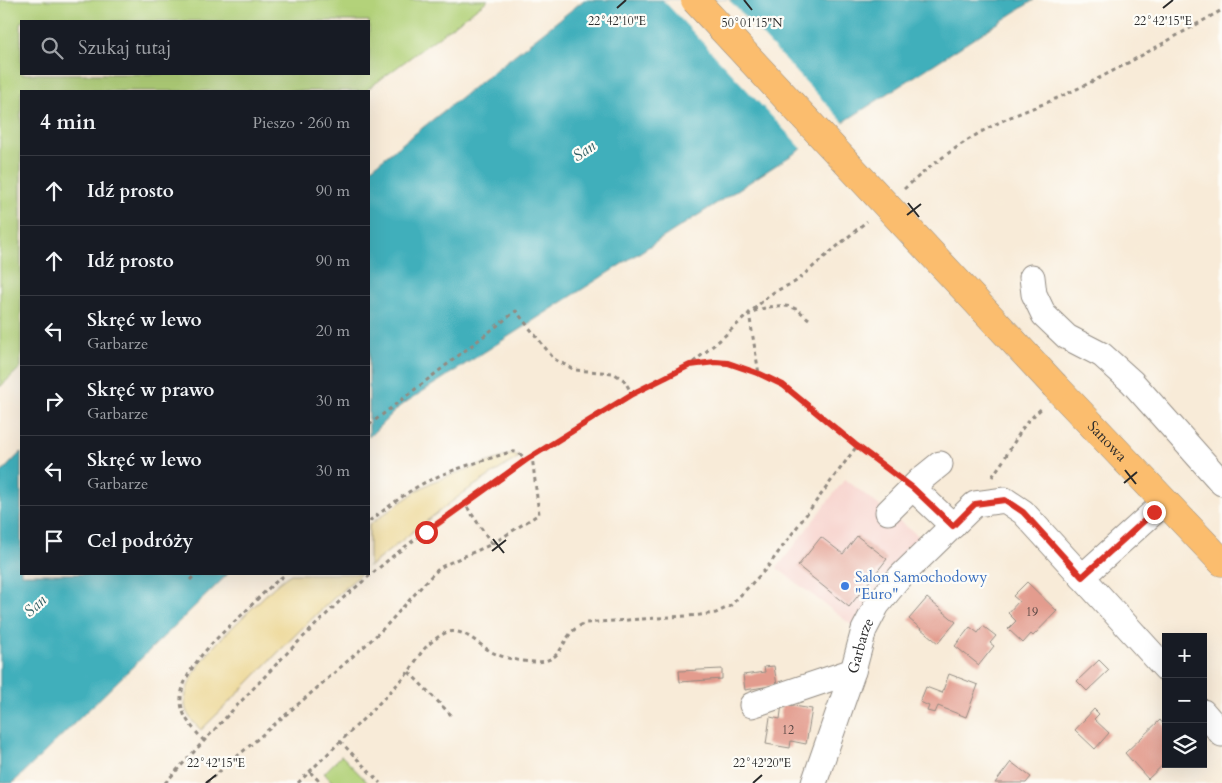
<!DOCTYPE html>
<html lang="pl">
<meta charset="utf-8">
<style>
:root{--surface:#171b24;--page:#242831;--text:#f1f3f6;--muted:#9ea1a6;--line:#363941}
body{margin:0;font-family:Cardo,serif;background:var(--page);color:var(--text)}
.controls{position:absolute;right:15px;bottom:15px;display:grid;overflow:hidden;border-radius:0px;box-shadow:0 5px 20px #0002}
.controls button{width:45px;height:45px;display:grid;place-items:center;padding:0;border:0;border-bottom:1px solid var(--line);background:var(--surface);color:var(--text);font:25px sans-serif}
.stop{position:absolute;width:15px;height:15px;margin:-11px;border:4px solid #d93025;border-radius:50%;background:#fff}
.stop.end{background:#d93025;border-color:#fff;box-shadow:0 1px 5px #0008}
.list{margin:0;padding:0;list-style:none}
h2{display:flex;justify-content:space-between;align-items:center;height:65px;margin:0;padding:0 20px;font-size:21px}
h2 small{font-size:16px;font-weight:400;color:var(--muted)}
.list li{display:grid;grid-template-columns:32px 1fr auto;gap:15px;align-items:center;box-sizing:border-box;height:70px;padding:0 20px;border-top:1px solid var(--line)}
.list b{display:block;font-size:19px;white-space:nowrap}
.list p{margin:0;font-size:16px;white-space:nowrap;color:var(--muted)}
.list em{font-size:16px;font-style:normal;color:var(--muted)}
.icon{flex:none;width:28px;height:28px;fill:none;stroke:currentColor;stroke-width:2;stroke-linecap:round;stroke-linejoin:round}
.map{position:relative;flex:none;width:1222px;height:783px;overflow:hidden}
.search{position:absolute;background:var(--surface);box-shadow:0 5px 20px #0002;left:20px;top:20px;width:350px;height:55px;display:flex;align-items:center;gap:12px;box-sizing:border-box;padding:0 18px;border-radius:0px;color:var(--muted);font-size:19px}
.panel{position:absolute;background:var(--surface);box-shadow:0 5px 20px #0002;left:20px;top:90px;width:350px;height:485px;border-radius:0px}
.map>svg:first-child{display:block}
.built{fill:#f7d0ca}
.green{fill:#b3d27a;stroke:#6f7e52;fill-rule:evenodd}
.sand{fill:#eeda9e;stroke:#8c8264}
.water{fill:#40afbb;stroke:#366d73}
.pier{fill:#f8ebd8}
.building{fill:#e39c8e}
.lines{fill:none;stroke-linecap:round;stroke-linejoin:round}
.minor-casing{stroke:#928b82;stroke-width:27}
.major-casing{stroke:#928b82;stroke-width:29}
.path{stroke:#928b82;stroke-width:3;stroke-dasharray:4 4;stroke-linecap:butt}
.minor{stroke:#fff;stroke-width:25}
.major{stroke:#fbbd6e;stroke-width:28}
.major-bridge-casing{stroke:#928b82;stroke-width:29;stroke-linecap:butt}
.major-bridge{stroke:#fbbd6e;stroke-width:28}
.route{stroke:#d93025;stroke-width:6}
.ticks{fill:none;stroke:#2b2b2b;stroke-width:2}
.shop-dot{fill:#3f7fe0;stroke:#fdfcf7;stroke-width:2}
.labels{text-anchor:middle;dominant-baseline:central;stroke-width:4.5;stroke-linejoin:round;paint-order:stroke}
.number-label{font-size:12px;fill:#594744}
.street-label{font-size:15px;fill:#2b2b2b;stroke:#fdfcf7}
.shop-label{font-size:15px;fill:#366cbe;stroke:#fdfcf7;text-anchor:start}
.water-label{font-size:16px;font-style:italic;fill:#336065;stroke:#fdfcf7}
.ticks-label{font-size:12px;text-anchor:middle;fill:#2b2b2b;stroke:#fdfcf7;stroke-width:4.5;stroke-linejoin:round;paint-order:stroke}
</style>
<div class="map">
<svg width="1222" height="783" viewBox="0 0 1222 783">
<rect width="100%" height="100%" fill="#fdfcf7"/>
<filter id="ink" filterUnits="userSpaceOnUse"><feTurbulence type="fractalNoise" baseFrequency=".02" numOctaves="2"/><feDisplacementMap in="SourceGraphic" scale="10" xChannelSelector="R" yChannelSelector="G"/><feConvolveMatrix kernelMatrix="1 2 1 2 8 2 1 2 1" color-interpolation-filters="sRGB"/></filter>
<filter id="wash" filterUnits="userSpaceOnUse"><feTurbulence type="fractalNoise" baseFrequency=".0096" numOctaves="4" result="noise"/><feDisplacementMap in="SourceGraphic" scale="20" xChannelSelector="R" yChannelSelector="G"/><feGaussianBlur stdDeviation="1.12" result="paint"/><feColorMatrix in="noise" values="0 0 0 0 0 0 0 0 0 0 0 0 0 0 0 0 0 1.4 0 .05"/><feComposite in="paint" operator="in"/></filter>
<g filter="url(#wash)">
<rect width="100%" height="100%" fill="#f8ebd8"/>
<!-- built -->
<path class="built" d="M845 479 921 538 853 626 777 568Z"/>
<!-- green -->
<path class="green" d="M0 0H488L365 91H21V367L0 387ZM21 21H369V74H21Z
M341 756H342L368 783H333L324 773Z"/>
<!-- sand -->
<path class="sand" d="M512 454 519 457 466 491 416 529 369 567V525L418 490 432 482 462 471Z
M291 574H361C304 622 255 678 201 730 194 723 186 715 185 705 185 696 187 687 191 679 204 653 228 632 248 612 262 599 275 584 291 574Z"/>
<!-- water -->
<path class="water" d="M584 0H1034L400 406 369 437V170Z
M21 452V574H228L13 783H0V474Z"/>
<!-- pier -->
<path class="pier" d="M663 0H729L845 124 804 151Z"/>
<g id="blocks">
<!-- building -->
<path class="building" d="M857 536 887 559 849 607 798 566 821 537 843 554Z
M1027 582 1057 611 1033 636 1031 634 1023 643 1008 629 1016 621 1008 613 1019 601 1013 596Z
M927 598 956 622 938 643 909 619Z
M983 626 996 636 990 643 994 646 979 665 955 646 970 627 978 633Z
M1099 660 1109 670 1087 691 1077 681Z
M774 666 777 685 745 690 743 675 765 672 764 667Z
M722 669V679L680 682 679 671Z
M949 674 978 685 966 717 938 706 935 713 927 711 929 706 920 702 926 687 942 693Z
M782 704 812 709 806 744 791 741 790 748 766 744 770 717 780 719Z
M1094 709 1099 714 1094 719 1109 733 1095 749 1075 730Z
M1160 720 1166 727V762L1148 779 1125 753Z
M1011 762 1031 777 1026 783H995Z"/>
</g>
</g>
<g filter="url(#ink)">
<use href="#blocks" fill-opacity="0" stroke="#928b82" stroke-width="1"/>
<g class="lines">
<defs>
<g id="minor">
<path d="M1032 277 1034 294 1044 315 1067 337 1102 355 1132 382 1222 483"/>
<path d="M913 488 953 526"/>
<path d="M888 512 919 481 940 464"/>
<path d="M1082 577 1165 502"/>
<path d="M752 705 853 671"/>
<path d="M1203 712 1222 734"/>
<path id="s1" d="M814 783 853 671 864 630 877 605 900 577 975 504 1005 500 1023 512 1166 669"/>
</g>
<g id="major">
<path id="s2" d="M1055 386 1222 562"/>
</g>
</defs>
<!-- minor casing -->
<use href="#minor" class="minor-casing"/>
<!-- major casing -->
<use href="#major" class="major-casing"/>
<!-- path -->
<path class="path" d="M904 189C931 165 961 142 994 125 1016 113 1041 106 1064 95 1119 70 1170 39 1222 10
M809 319C805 316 801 312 796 309 782 302 763 308 749 313L759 374 783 385 857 446 895 474
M692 365 715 362 728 363 759 374
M369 425 516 311 554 359 575 370 613 373 624 380 632 394
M992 477 1003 461 1022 429 1027 422 1042 408
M369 521C388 508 408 490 430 480 455 468 483 461 510 452 518 451 521 454 526 460
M492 544 539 514 532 456
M190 580 196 574
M409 672 453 717
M204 741C194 729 182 718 181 702 179 670 222 633 244 613 257 599 271 585 286 574
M340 741 380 783
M310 772 321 783
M165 783 229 714 288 652 342 599 393 556 426 531 526 460 632 394 690 365 720 340 765 299 774 292 795 282 867 221
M206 783 317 688 368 643 385 627 433 574 441 567 451 562 492 544 465 504
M298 783C334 747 372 712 406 675 414 666 418 655 426 647 432 641 441 634 448 632 466 628 481 648 496 654 508 659 531 664 545 661 561 656 561 646 570 634 574 629 579 626 585 623L700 615 716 613 730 606 766 569 857 446"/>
<!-- minor -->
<use href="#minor" class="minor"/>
<!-- major -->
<use href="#major" class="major"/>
<defs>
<path id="major-bridge" d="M695 0 1055 386"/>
</defs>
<!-- major-bridge casing -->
<use href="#major-bridge" class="major-bridge-casing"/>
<!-- major-bridge -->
<use href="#major-bridge" class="major-bridge"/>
</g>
</g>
<g class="lines" filter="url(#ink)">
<!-- route -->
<path class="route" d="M426 532 526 460 632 394 690 365 715 362 728 363 760 374 783 385 857 446 913 488 953 526 975 504 1005 500 1023 512 1082 577 1154 512"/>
</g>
<!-- ticks -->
<path class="ticks" d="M744 0 752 10M617 8 626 0M1163 8 1173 0M908 203 919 217M907 215 921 204M1125 470 1136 484M1124 483 1137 472M493 539 504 553M492 551 506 540M206 783 216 775M753 783 762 775"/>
<!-- markers -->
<circle class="shop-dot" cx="845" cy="586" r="5"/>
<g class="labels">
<!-- number labels -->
<g class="number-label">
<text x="1032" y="612">19</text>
<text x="788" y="730">12</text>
</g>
<!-- street labels -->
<g class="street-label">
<text stroke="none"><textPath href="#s2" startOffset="76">Sanowa</textPath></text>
<text stroke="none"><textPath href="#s1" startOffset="145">Garbarze</textPath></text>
</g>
<!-- shop labels -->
<g class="shop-label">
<text x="855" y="577">Salon Samochodowy<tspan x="855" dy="17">"Euro"</tspan></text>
</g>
<!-- water labels -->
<g class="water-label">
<text transform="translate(584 151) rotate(-35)">San</text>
<text transform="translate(35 606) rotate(-43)">San</text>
</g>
</g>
<g class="ticks-label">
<text x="617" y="25">22°42'10"E</text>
<text x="1163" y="25">22°42'15"E</text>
<text x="752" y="27">50°01'15"N</text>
<text x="216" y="767">22°42'15"E</text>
<text x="762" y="767">22°42'20"E</text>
</g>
</svg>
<div class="controls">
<button>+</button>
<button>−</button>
<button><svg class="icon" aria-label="layers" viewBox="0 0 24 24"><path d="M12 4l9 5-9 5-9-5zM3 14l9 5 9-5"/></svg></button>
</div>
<div class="stop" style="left:426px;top:532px"></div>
<div class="stop end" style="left:1154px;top:512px"></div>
<div class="search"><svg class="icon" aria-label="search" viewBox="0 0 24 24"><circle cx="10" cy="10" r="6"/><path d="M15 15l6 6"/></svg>Szukaj tutaj</div>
<section class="panel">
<h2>4 min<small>Pieszo · 260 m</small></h2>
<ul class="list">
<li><svg class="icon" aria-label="ahead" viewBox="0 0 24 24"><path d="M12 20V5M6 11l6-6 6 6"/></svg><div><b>Idź prosto</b></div><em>90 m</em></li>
<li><svg class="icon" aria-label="ahead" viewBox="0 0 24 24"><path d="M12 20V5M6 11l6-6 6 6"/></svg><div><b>Idź prosto</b></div><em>90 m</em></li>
<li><svg class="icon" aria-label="left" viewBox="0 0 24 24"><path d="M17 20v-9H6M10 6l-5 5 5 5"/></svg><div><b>Skręć w lewo</b><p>Garbarze</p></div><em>20 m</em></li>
<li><svg class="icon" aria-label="right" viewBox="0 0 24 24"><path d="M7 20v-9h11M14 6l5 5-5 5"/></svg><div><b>Skręć w prawo</b><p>Garbarze</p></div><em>30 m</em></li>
<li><svg class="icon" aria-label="left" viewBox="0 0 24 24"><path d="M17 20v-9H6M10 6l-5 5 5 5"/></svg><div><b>Skręć w lewo</b><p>Garbarze</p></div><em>30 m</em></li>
<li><svg class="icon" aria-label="arrive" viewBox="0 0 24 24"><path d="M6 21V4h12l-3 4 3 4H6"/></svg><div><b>Cel podróży</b></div></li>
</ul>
</section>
</div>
